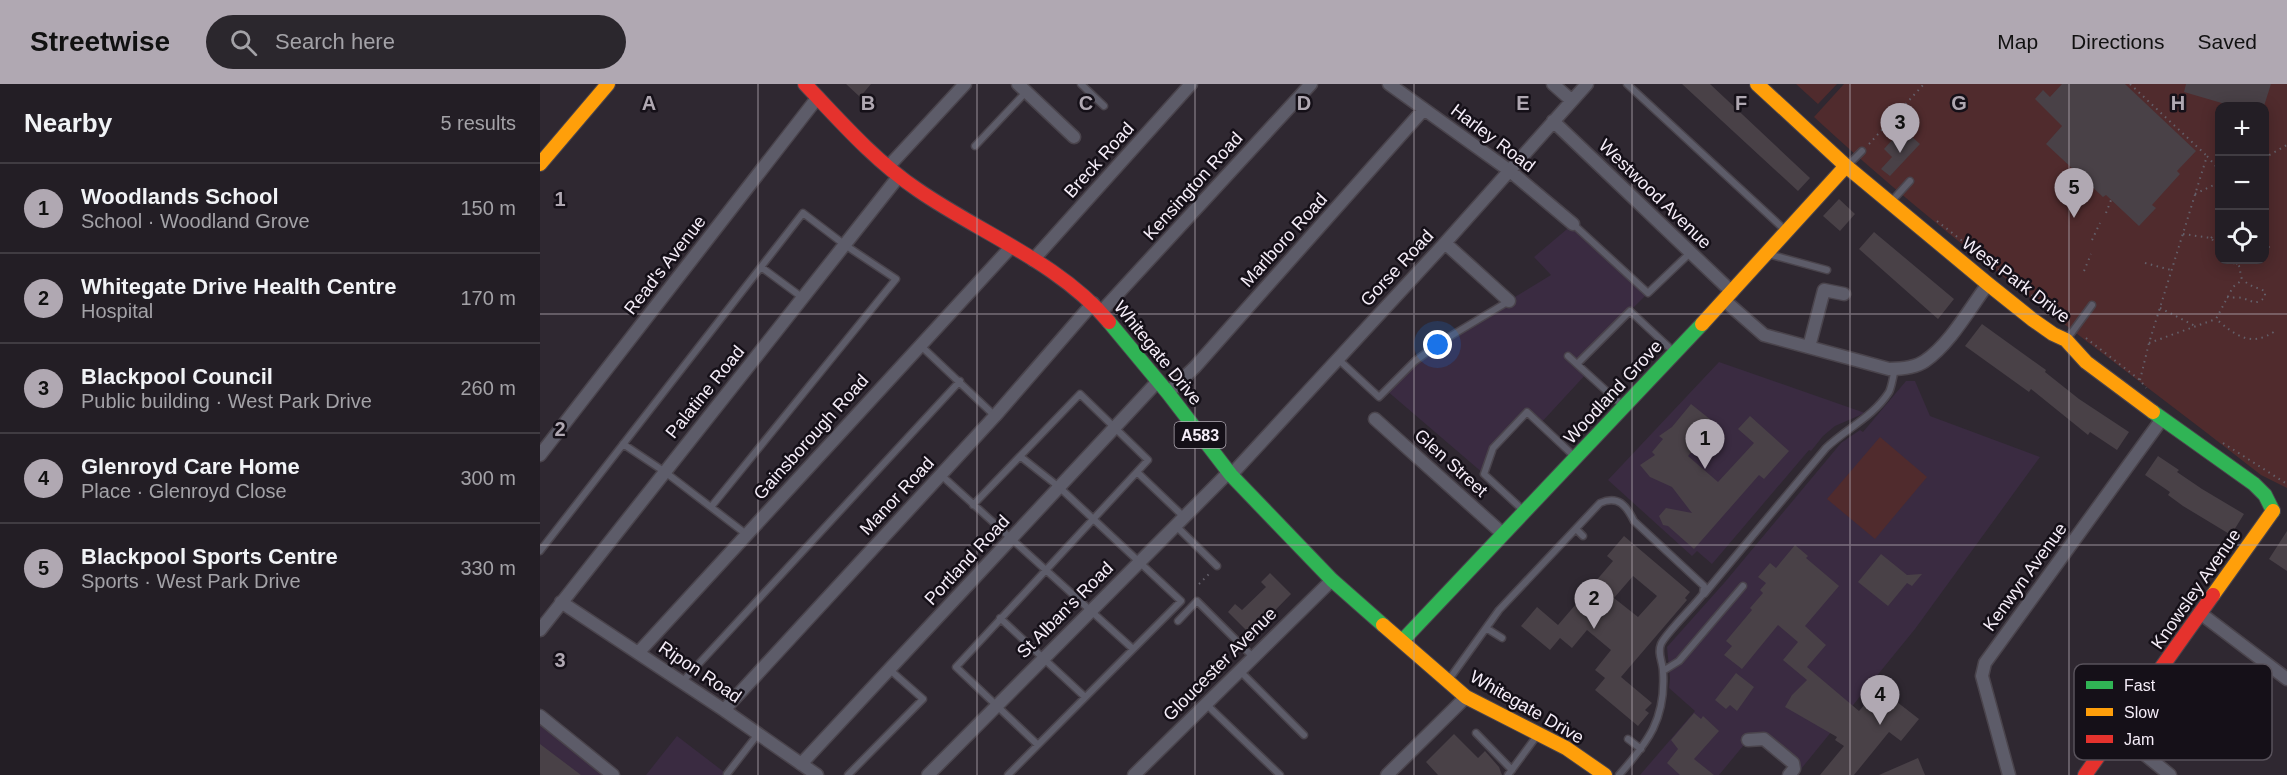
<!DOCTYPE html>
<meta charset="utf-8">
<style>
:root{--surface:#231e25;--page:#2b272d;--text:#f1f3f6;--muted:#a3a2a7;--line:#403c42;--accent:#b0a8b2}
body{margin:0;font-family:Helvetica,sans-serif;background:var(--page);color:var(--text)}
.controls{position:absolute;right:18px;top:18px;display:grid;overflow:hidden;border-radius:12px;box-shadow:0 3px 15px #0003}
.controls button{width:54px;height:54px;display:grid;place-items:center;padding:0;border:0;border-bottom:2px solid var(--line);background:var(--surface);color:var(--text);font:30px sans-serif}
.you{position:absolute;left:898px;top:261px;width:21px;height:21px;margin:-15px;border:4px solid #fff;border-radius:50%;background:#1a73e8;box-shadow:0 0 0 9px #1a73e833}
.badge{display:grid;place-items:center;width:39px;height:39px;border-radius:50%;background:var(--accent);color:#111;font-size:20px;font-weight:700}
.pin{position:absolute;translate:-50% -50px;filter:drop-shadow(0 2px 3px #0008)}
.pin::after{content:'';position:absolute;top:32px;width:21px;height:18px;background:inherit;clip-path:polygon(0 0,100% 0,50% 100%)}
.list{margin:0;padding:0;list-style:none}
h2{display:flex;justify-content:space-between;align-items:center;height:78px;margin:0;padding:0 24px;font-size:26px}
h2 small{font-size:20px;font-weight:400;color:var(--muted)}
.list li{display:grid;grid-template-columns:39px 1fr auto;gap:18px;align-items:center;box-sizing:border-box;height:90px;padding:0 24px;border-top:2px solid var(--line)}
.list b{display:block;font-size:22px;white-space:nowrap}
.list p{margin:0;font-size:20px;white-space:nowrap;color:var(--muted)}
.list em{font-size:20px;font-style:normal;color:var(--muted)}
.icon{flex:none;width:33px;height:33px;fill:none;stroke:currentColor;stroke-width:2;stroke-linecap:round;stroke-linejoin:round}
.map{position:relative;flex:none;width:1747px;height:691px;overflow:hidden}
header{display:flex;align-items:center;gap:36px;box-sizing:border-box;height:84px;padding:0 30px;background:var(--accent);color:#111}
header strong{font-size:28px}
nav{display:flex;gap:33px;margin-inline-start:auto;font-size:21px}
.search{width:420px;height:54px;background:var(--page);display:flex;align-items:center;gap:15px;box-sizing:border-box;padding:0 21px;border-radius:33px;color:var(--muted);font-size:22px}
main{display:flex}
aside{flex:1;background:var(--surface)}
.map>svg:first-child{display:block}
.built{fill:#3a2b41}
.green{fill:#502b2d;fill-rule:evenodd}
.building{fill:#494147;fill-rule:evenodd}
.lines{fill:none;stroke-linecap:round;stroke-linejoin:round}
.lane-casing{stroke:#4a444c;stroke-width:9}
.street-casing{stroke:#4a444c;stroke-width:15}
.fast-casing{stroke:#4a444c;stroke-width:16}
.slow-casing{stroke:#4a444c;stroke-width:16}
.jam-casing{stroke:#4a444c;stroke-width:16}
.path{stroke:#64606a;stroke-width:2;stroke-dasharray:1.5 4.5;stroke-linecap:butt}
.lane{stroke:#5d5c69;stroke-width:6}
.street{stroke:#5d5c69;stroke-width:12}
.fast{stroke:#30b455;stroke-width:14}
.slow{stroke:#ff9f0a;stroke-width:14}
.jam{stroke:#e5322d;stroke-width:14}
.grid{fill:none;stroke:#b0a8b2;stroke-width:1.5;stroke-opacity:0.55}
.labels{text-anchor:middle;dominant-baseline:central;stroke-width:5;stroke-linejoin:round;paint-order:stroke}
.shield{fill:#151018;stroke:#b2abb5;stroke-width:1.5}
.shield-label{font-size:16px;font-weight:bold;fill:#f5edf8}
.street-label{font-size:18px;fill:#f5edf8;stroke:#151018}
.key{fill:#151018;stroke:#58525b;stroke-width:1.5}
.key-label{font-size:16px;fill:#f5edf8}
.grid-label{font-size:20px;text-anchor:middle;font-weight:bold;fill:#b0a8b2;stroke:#151018;stroke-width:5;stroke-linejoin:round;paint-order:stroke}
</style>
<header>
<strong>Streetwise</strong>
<div class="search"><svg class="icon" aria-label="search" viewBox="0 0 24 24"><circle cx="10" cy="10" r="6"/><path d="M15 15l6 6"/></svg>Search here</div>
<nav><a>Map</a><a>Directions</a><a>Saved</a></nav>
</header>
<main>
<aside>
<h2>Nearby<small>5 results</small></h2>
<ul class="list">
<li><span class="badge">1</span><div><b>Woodlands School</b><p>School · Woodland Grove</p></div><em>150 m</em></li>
<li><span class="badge">2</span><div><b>Whitegate Drive Health Centre</b><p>Hospital</p></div><em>170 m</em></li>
<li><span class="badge">3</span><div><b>Blackpool Council</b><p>Public building · West Park Drive</p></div><em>260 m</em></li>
<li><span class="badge">4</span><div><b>Glenroyd Care Home</b><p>Place · Glenroyd Close</p></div><em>300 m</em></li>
<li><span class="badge">5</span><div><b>Blackpool Sports Centre</b><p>Sports · West Park Drive</p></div><em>330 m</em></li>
</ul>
</aside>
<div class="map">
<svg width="1747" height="691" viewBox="0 0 1747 691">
<rect width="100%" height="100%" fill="#2f2831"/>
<!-- built -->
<path class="built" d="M1033 140 1108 209 1037 280 1047 289 1000 340 988 328 953 364 944 390 846 306 904 256 1011 191 994 173Z
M1179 278 1325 329 1295 342 1283 352 1271 367 1269 366 1172 480 1157 467 1152 472 1068 396Z
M1366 297H1375L1390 332 1500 373 1375 545 1261 685 1236 666 1208 656 1179 691H1100L1155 627 1129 604 1130 594 1127 563 1185 498 1301 359 1320 346 1323 348Z
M0 632 73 691H0Z
M137 652 188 691H106Z"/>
<!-- green -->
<path class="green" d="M1256 0H1297L1278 20Z
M1304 0H1747V404L1721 391C1571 273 1414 163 1274 33ZM1680 22H1724V176H1680Z
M1340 353 1387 393 1335 455 1287 415Z"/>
<!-- building -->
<path class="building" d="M306 0H331L320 13Z
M1142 0H1170L1270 94 1258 107Z
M1522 0H1585L1656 67 1637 87 1640 90 1612 121 1616 124 1599 142 1566 111 1563 113 1506 60 1522 42 1495 15 1503 6 1510 13Z
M1646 0H1731L1724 22H1692L1644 8Z
M1371 52 1380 60 1350 92 1341 85 1352 73 1344 65 1352 56 1361 64Z
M1299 115 1315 130 1300 147 1283 132Z
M1334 148 1414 215 1398 235 1319 165Z
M1442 240 1506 286 1505 288 1539 315 1589 348 1577 366 1550 348 1548 351 1491 305 1489 308 1425 262Z
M1151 320 1176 340 1148 372 1178 398 1214 359 1198 345 1210 332 1249 367 1224 395 1219 391 1154 465 1128 442 1123 441 1119 432 1126 424 1152 429 1132 403 1110 393 1100 381 1115 371 1112 368 1123 355 1119 352 1132 343Z
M1618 372 1639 386 1637 388 1662 405 1704 430 1691 451 1643 422 1628 411 1630 408 1605 391Z
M1747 447V487L1729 475Z
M1084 452 1150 508 1145 514 1147 516 1081 593 1112 619 1105 626 1109 629 1098 642 1055 606 1065 594 1055 586 1071 566 1047 546 1032 564 1020 554 1010 566 981 542 997 523 1018 541 1073 477 1067 472ZM1093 492 1117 512 1098 533 1074 514Z
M1255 461 1268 472 1266 474 1299 502 1265 542 1286 561 1267 583 1319 627 1339 604 1379 635 1361 657 1349 648 1314 691H1280L1304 662 1295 656 1297 653 1245 623 1252 611 1267 596 1243 576 1258 558 1238 541 1202 585 1184 571 1192 562 1186 557 1212 526 1210 524 1223 509 1220 506 1226 499 1218 493 1230 479 1236 484Z
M1341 470 1367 491 1382 490 1372 502 1367 499 1348 522 1318 498Z
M730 489 751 510 711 551 688 528 695 520 702 526 726 503 721 498Z
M1196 589 1214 603 1197 627 1190 621 1186 625 1175 616Z
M1154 629 1161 635 1163 632 1179 647 1154 675 1174 691H1140L1127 679 1138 665 1131 656Z
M914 650 938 674 945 667 959 683 962 691H898L886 678Z
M0 660 41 691H0Z
M1378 674 1385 691H1339Z"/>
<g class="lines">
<defs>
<path id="lane" d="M541 0 564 22
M1087 0 1245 146
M435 62 486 8
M1307 82 1322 67
M1350 119 1370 97
M1033 140 1108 209 1151 168
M1228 170 1287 186
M221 183 263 214
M1527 255 1552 221
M380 261 455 332
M1028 272 1083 322
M798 275 839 313 875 277 904 256 969 217
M1037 280 1090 227 1133 267
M83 360 125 388 206 450
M597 388 644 433
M401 391 593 565
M433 421 540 310 608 376 416 583 498 661
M984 427 944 390 953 364 987 328 1035 373
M636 442 677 482
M1036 445 1043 452
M0 467 263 129 305 161 356 195 171 423
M1164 510 1286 364C1307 344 1333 333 1349 308 1352 302 1353 292 1355 285
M460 534 545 613
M638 537 657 517 713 573
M946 544 962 554
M700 587 764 651
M1123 587 1139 577 1203 502
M910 594 959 526 1060 419C1078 411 1086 421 1094 437L1164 502 1163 510C1155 521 1125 550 1121 560 1117 570 1123 578 1123 588 1126 635 1108 658 1079 691
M142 598 420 297
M666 620 740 691
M936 649 972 686
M1088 655 1101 665
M187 690 218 650
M308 691 383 615 349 585
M468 691 641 517 519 403 481 373
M968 691 996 653"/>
<path id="street" d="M478 0 534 53
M849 0 970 87 1033 140
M1013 0 1031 16
M1013 37 1192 208
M348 83 425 0
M905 159 969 217
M493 176 651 0
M1184 216 1224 251 1349 285C1361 285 1375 284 1385 277 1410 260 1430 224 1448 200
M561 228 771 0
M1269 263 1284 206 1304 210
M628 309 655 283 884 25
M835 335 963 450
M0 371 278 13
M691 391 905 159 1047 0
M21 518 184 626 277 691
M1660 529 1747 595
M0 546 359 92
M98 569 471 163
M184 626 455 332 553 219
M0 632 73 691
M1577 648 1630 691
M1208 656 1224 655 1253 679 1254 685 1249 691
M261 680 618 297
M388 691 689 388
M594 691 792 496
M847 691 926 613
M1469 691 1442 592 1445 579 1622 335"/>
<path id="fast" d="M569 238 628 309 691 391 792 496 843 541
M1613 328 1714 400 1725 411 1733 427
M863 556 1162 240"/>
<path id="slow" d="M1217 0 1306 82 1448 200 1493 236 1513 250 1526 256 1546 278 1613 328
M0 80 68 0
M1162 240 1306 82
M1673 511 1733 427
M843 541 926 613 1026 664 1065 691"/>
<path id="jam" d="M265 0C300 37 335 77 378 106 440 149 520 179 569 238
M1545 691 1673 511"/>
</defs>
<!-- lane casing -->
<use href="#lane" class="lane-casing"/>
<!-- street casing -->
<use href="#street" class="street-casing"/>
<!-- fast casing -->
<use href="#fast" class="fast-casing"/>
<!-- slow casing -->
<use href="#slow" class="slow-casing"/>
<!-- jam casing -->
<use href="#jam" class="jam-casing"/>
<!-- path -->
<path class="path" d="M1590 0 1667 72
M1329 60 1384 0
M1724 74 1747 61
M1655 110 1680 98
M1566 129 1571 116
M1678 130 1680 135
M1397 137 1527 239
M1643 150 1671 154 1680 165
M1671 154 1680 146
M1552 156 1560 139
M1724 167 1729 164 1725 151
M1688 176 1699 182 1702 196 1693 203 1676 235C1695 251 1711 264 1735 247
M1605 179 1631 186
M1696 180 1703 176
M1544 187 1551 170
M1687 213C1691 214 1698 213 1702 214 1713 217 1716 222 1725 213V207L1712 202 1702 196
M1620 224 1655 242
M1546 254 1600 296 1606 304
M1609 259 1676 235
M1600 296 1609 259 1667 72 1680 87
M1683 359 1747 400
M659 500 670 489"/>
<!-- lane -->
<use href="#lane" class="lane"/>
<!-- street -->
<use href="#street" class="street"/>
<!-- fast -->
<use href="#fast" class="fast"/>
<!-- slow -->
<use href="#slow" class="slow"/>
<!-- jam -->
<use href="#jam" class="jam"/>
</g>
<!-- grid -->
<path class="grid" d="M218 0V691M437 0V691M655 0V691M874 0V691M1092 0V691M1310 0V691M1529 0V691M0 230H1747M0 461H1747"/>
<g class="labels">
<!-- shield labels -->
<rect class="shield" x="634.5" y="338" width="51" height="26" rx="4.5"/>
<g class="shield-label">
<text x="660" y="351">A583</text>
</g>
<!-- street labels -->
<g class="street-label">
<text transform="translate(953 54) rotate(37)">Harley Road</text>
<text transform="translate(559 76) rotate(-48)">Breck Road</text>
<text transform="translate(653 102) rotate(-48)">Kensington Road</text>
<text transform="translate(1115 110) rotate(44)">Westwood Avenue</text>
<text transform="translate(744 156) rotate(-48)">Marlboro Road</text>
<text transform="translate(125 181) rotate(-52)">Read's Avenue</text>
<text transform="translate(857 184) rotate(-47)">Gorse Road</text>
<text transform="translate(1476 196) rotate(37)">West Park Drive</text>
<text transform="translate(618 269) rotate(51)">Whitegate Drive</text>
<text transform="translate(165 308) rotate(-51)">Palatine Road</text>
<text transform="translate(1073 308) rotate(-47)">Woodland Grove</text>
<text transform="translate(271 353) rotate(-48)">Gainsborough Road</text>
<text transform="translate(911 379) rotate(42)">Glen Street</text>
<text transform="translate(357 412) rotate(-47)">Manor Road</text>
<text transform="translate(427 476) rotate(-47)">Portland Road</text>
<text transform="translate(1485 493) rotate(-54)">Kenwyn Avenue</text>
<text transform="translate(1656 505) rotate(-55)">Knowsley Avenue</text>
<text transform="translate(525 526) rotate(-45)">St Alban's Road</text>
<text transform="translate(680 580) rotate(-45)">Gloucester Avenue</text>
<text transform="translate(160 588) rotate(34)">Ripon Road</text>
<text transform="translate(987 623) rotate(30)">Whitegate Drive</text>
</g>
</g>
<!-- legend -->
<rect x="1534" y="580" width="198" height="96" rx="9" class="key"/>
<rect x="1546" y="597" width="27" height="8" fill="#30b455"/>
<rect x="1546" y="624" width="27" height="8" fill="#ff9f0a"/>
<rect x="1546" y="651" width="27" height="8" fill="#e5322d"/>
<g class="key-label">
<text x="1584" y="607">Fast</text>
<text x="1584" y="634">Slow</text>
<text x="1584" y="661">Jam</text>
</g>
<g class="grid-label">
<text x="109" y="26">A</text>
<text x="328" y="26">B</text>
<text x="546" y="26">C</text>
<text x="764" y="26">D</text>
<text x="983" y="26">E</text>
<text x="1201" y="26">F</text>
<text x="1419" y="26">G</text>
<text x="1638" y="26">H</text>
<text x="20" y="122">1</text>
<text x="20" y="352">2</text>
<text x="20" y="583">3</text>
</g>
</svg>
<div class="controls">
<button>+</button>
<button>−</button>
<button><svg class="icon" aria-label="locate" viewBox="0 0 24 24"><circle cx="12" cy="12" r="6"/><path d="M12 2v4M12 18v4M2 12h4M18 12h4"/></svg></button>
</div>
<div class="you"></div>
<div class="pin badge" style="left:1165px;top:385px">1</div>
<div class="pin badge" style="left:1054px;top:545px">2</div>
<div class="pin badge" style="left:1360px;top:69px">3</div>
<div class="pin badge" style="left:1340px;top:641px">4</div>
<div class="pin badge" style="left:1534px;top:134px">5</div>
</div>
</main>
